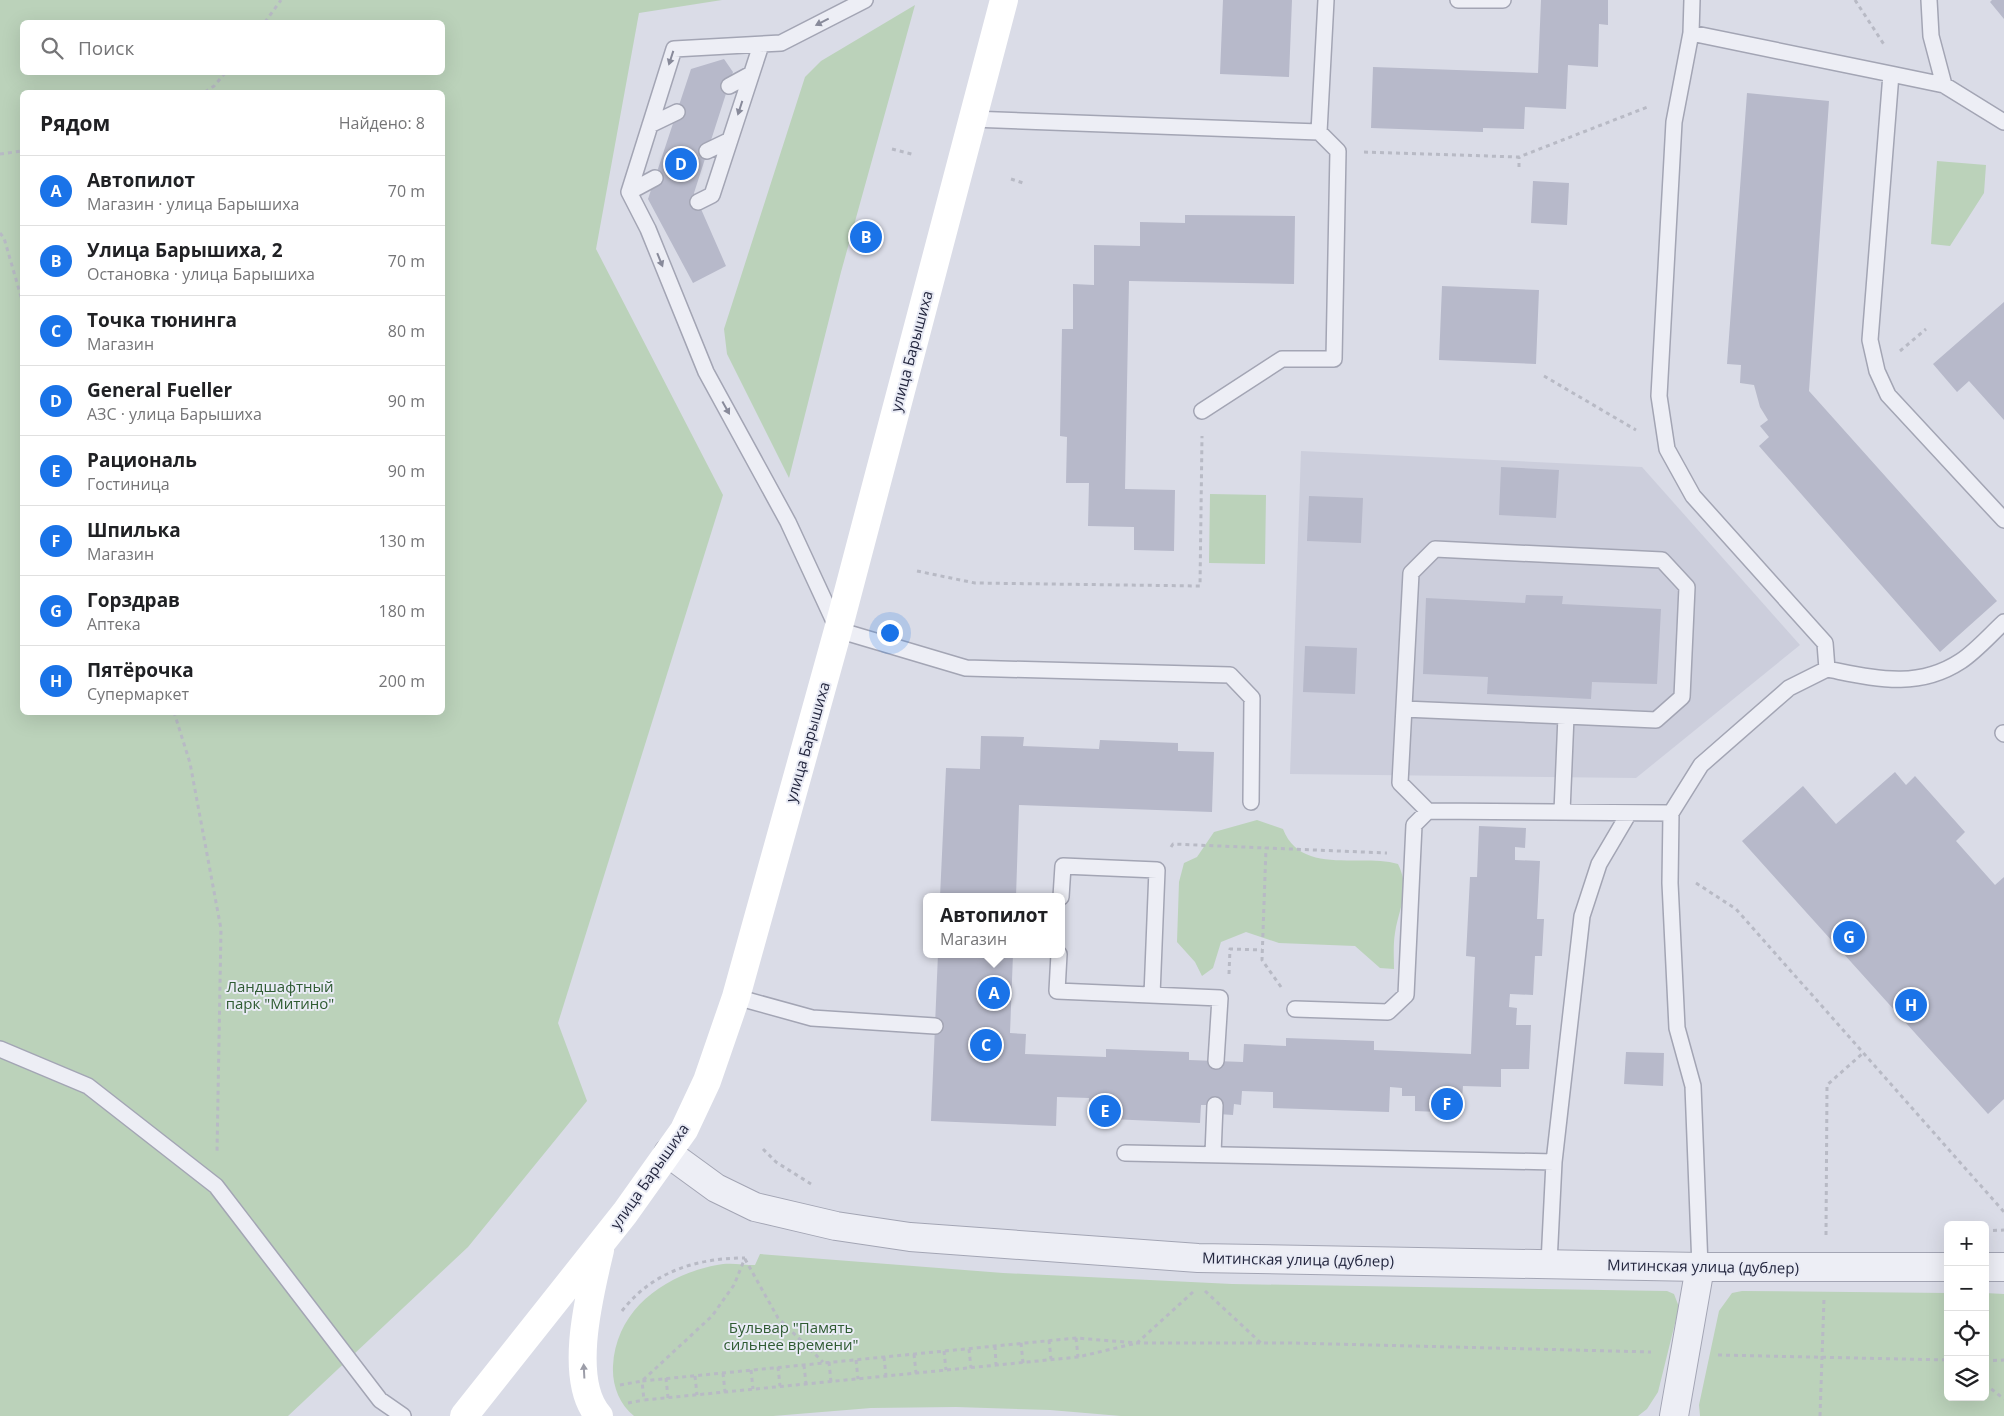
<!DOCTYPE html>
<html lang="ru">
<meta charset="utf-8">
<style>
:root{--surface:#fff;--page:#f6f6f6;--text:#202124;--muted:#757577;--line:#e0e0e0;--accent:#1a73e8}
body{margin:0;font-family:"Open Sans",sans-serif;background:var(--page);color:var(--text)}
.controls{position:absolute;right:15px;bottom:15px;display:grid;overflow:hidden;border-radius:8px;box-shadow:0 5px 20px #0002}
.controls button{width:45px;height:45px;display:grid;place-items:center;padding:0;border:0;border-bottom:1px solid var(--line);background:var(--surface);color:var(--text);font:25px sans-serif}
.you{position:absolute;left:889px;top:632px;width:18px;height:18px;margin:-12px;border:4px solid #fff;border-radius:50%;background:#1a73e8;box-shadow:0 0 0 8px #1a73e833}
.badge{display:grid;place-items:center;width:32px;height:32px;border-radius:50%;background:var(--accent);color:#fff;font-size:16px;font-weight:700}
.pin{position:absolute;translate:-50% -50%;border:2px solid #fff;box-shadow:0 1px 5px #0006}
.popup{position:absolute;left:923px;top:893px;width:142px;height:65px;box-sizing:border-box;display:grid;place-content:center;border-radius:8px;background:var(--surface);filter:drop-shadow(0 1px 4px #0005);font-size:16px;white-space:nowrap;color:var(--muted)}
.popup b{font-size:19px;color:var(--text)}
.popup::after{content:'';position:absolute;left:50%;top:100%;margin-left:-10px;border:10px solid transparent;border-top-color:var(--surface)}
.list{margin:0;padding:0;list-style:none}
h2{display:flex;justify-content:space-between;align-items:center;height:65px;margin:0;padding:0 20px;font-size:21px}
h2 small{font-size:16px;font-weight:400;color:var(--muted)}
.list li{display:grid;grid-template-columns:32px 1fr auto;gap:15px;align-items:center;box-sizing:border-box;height:70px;padding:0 20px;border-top:1px solid var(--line)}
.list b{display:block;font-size:19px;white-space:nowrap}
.list p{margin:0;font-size:16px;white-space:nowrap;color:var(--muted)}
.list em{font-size:16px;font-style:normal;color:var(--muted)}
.icon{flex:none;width:28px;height:28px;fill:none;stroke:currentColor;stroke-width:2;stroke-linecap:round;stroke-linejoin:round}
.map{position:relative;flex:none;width:2004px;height:1416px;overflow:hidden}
.search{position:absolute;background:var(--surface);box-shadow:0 5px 20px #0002;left:20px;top:20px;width:425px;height:55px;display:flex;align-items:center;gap:12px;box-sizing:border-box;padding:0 18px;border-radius:8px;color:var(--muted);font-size:19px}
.panel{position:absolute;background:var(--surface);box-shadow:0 5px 20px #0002;left:20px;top:90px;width:425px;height:625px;border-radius:8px}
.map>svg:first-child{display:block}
.built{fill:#cccedc}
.green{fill:#bbd2ba;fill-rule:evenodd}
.building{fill:#b7b9ca}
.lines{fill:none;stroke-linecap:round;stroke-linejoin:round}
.lane-casing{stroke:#a3a5b4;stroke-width:18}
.street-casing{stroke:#a3a5b4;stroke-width:30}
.path{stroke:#b8bac5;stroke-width:3;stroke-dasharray:4 4;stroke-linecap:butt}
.lane{stroke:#edeef5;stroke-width:15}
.street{stroke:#edeef5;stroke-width:28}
.secondary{stroke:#fff;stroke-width:28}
.oneway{fill:#888a9a}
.oneway2{fill:#9c9da8}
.labels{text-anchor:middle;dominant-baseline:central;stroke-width:4;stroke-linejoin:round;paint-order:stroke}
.street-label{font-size:15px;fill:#23263e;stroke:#e9ebf5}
.park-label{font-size:15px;fill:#2f5b32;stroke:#e9ebf5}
</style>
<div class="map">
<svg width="2004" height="1416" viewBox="0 0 2004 1416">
<rect width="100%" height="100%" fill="#dadce7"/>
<!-- built -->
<path class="built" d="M1301 451 1642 467 1800 645 1636 778 1290 774Z"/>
<!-- green -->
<path class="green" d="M0 0H722L639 13 596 249 723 495 558 1023 587 1101 468 1247 288 1416H0ZM22 22H442V72H22ZM22 92H442V712H22Z
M915 5 841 272 789 478 727 354 724 329 805 77 821 61Z
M1937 161 1986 165 1984 193 1950 246 1931 244Z
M1210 494 1266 495 1265 564 1209 563Z
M1257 820 1283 829C1301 876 1361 853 1398 864 1411 891 1399 907 1395 933 1393 945 1394 958 1394 969L1380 968 1355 946 1279 943 1246 932 1221 942 1213 968 1202 976 1195 962 1177 942 1179 882 1184 863 1197 857 1214 832Z
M760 1254 1003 1273 1232 1284 1667 1291 1674 1294 1679 1307 1658 1392 1647 1409 1638 1416H1121L1050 1410 956 1407 871 1408 773 1416H634C619 1404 612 1385 613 1366 616 1309 665 1275 717 1265 729 1262 743 1265 755 1265Z
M1742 1291 1948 1293V1397H1985V1293L2004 1294V1416H1700L1699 1405 1719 1311 1732 1293Z"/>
<!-- building -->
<path class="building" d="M1223 0H1292L1289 77 1220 74Z
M1541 0H1608V25L1599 24 1598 67 1568 65 1566 109 1525 107 1524 129 1483 128V132L1371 128 1373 67 1538 73Z
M1992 0H2004V19L1990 2Z
M724 59 733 72 694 193 726 266 693 283 648 199 691 69Z
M1747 93 1829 101 1809 391 1997 601 1940 652 1759 446 1769 437 1760 426 1768 420 1760 407 1754 385 1740 383 1741 365 1727 364Z
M1533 181 1569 183 1567 225 1531 223Z
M1185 215 1295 216 1294 284 1129 281 1125 489 1175 490 1174 551 1134 550V527L1088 526 1089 483H1066L1067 437 1060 436 1062 329H1073V284L1094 285V245L1140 246V222L1185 223Z
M1442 286 1539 290 1536 364 1439 360Z
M2004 302V420L1969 381 1957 392 1933 364Z
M1501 467 1559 470 1556 518 1499 515Z
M1309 496 1363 498 1361 543 1307 541Z
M1526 595 1563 596 1562 604 1661 609 1657 684 1592 682 1591 699 1487 694 1488 677 1423 674 1426 598 1525 603Z
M1305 646 1357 648 1355 694 1303 692Z
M981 736 1024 737 1023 746 1099 749 1100 740 1178 743V751L1214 752 1212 812 1019 805 1016 897H940L946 768 980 769Z
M1895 772 1906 785 1915 776 1965 832 1956 841 1995 885 2004 877V1099L1988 1114 1742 841 1803 786 1836 824Z
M1479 826 1526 828 1525 848 1515 847V860L1540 861 1537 919H1544L1542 956H1535L1533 995 1510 994 1509 1007 1517 1008 1516 1025H1531L1529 1069H1501V1087L1463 1086 1461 1113 1415 1111V1096H1402V1088L1390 1087 1389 1112 1273 1108V1092L1242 1091 1241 1105 1234 1104 1233 1115 1218 1114V1105H1201L1200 1123 1088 1118 1089 1098 1057 1097 1056 1126 931 1121 938 954H1013L1010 1033 1026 1034 1025 1054 1106 1057V1049L1189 1052V1060L1243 1062 1244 1044 1286 1046V1038L1374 1041V1050L1471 1054 1475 957 1466 956 1470 877H1477Z
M1626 1052 1664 1053 1663 1086 1624 1084Z"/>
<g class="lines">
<defs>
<path id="lane" d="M865 0 781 43 674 49 629 192 648 229 706 372 788 522 838 630 966 668 1230 675 1252 698 1251 802
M1458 0H1503
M1692 0 1691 33 1674 122 1659 396 1667 449 1693 496 1825 643 1827 669 1789 688 1701 765 1671 813 1670 883 1677 1028 1693 1086 1700 1267
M1929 0 1931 36 1944 85
M1691 33 1891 74 1870 340 1877 371 1888 395 2004 520
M1891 74 1944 85 2004 122
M729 86 751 74
M971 119 1319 132 1338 151 1334 359H1282L1202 411
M650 125 677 112
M1319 132 1326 0
M707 151 730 140
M629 192 655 178
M698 202 712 195 761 45
M1827 669C1874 678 1917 690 1961 661 1976 651 1990 635 2004 622
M1404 709 1566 716
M2003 733 2004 734
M1428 811 1400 783 1411 573 1435 549 1662 560 1687 587 1682 697 1656 720 1566 716 1562 812
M1061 897 1063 866 1157 870 1152 995
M1059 954 1057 991 1220 998 1216 1061
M736 997 812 1018 935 1026
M1295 1009 1388 1012 1406 995 1414 825 1428 811 1671 813
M0 1049 88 1086 216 1186 380 1400 403 1416
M1125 1153 1554 1162
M1213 1154 1215 1105
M1549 1263 1554 1162 1582 916 1599 864 1629 813"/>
<path id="street" d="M668 1153 716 1188 755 1207 836 1226 910 1237 1198 1258 1700 1267H1948
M1985 1267H2004
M1674 1416 1700 1267"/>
</defs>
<!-- lane casing -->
<use href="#lane" class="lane-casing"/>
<!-- street casing -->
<use href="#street" class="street-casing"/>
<!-- path -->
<path class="path" d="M1855 0 1885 46
M265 22 281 0
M205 92 214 86 226 72
M892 149 915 155
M1364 152 1519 157 1650 106
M0 154 22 151
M1519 167V157
M1011 179 1026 184
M0 233 4 238 22 300
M1900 351 1926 329
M1544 376 1636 430
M917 571 975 583 1200 586 1202 436
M174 712 190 763 221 929 217 1152
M1171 847 1173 844 1266 848
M1696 883 1736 909 2004 1212
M1229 974 1230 949 1262 950
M1281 987 1262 960 1266 848 1387 853
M763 1149 776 1162 811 1184
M1985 1231 2004 1230
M1826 1235 1827 1085 1863 1053
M745 1259 778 1318 823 1362
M1205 1291 1261 1343
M1193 1292 1137 1343 1078 1357 644 1400 642 1381 1076 1338 1137 1343H1292L1651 1352
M622 1311C652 1272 696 1258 745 1258
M1076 1338 1078 1357
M1049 1340 1051 1359
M1021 1343 1023 1363
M995 1346 996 1365
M969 1349 971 1368
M944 1351 946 1370
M914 1354 916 1373
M1718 1355 1948 1360
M884 1357 886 1376
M856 1360 858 1379
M1985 1361 2004 1360
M829 1362 831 1382
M804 1365 806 1384
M778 1367 780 1386
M751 1370 753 1389
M723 1373 725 1392
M695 1376 697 1395
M666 1378 668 1398
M1985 1384 2004 1399
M620 1385 642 1381 712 1316 734 1285 745 1258
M628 1403 644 1400
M1820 1416 1824 1299"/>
<!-- lane -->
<use href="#lane" class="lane"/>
<!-- street -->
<use href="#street" class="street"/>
<!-- secondary -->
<path class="secondary" d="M464 1416 625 1213 684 1130 707 1081 736 997 838 630 1004 0
M599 1416C567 1380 590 1293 600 1250"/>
</g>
<!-- one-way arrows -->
<defs><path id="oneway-solid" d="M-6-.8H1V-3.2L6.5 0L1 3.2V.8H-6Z" transform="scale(1.25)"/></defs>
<g class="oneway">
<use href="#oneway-solid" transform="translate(822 22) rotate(153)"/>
<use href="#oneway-solid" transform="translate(671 58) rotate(108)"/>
<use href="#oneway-solid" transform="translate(740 108) rotate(108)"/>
<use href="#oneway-solid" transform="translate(660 260) rotate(68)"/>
<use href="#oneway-solid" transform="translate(726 408) rotate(61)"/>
</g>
<use class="oneway2" href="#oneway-solid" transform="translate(584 1371) rotate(-93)"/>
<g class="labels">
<!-- street labels -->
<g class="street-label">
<text transform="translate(911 351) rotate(-75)">улица Барышиха</text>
<text transform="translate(807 742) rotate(-74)">улица Барышиха</text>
<text transform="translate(649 1176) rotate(-55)">улица Барышиха</text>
<text transform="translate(1298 1259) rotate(1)">Митинская улица (дублер)</text>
<text transform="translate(1703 1266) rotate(1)">Митинская улица (дублер)</text>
</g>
<!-- park labels -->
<g class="park-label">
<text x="280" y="986">Ландшафтный<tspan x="280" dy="17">парк "Митино"</tspan></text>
<text x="791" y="1327">Бульвар "Память<tspan x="791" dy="17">сильнее времени"</tspan></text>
</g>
</g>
</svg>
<div class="controls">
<button>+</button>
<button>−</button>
<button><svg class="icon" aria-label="locate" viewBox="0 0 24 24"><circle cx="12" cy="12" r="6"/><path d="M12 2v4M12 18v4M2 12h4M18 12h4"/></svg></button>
<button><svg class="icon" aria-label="layers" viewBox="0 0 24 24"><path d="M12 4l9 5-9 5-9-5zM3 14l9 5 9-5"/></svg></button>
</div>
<div class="you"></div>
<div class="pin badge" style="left:994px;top:993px">A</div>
<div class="popup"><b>Автопилот</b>Магазин</div>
<div class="pin badge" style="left:866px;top:237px">B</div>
<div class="pin badge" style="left:986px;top:1045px">C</div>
<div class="pin badge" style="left:681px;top:164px">D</div>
<div class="pin badge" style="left:1105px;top:1111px">E</div>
<div class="pin badge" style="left:1447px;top:1104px">F</div>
<div class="pin badge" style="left:1849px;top:937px">G</div>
<div class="pin badge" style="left:1911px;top:1005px">H</div>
<div class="search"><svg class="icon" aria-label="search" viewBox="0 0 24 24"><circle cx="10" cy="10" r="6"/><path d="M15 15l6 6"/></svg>Поиск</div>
<section class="panel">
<h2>Рядом<small>Найдено: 8</small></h2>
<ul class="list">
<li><span class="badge">A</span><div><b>Автопилот</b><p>Магазин · улица Барышиха</p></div><em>70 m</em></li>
<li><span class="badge">B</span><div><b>Улица Барышиха, 2</b><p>Остановка · улица Барышиха</p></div><em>70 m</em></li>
<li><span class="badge">C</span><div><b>Точка тюнинга</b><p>Магазин</p></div><em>80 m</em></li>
<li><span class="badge">D</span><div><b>General Fueller</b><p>АЗС · улица Барышиха</p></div><em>90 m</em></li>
<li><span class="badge">E</span><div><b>Рациональ</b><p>Гостиница</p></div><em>90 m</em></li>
<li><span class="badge">F</span><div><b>Шпилька</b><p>Магазин</p></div><em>130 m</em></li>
<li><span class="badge">G</span><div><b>Горздрав</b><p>Аптека</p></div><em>180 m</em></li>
<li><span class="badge">H</span><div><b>Пятёрочка</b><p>Супермаркет</p></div><em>200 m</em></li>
</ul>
</section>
</div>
